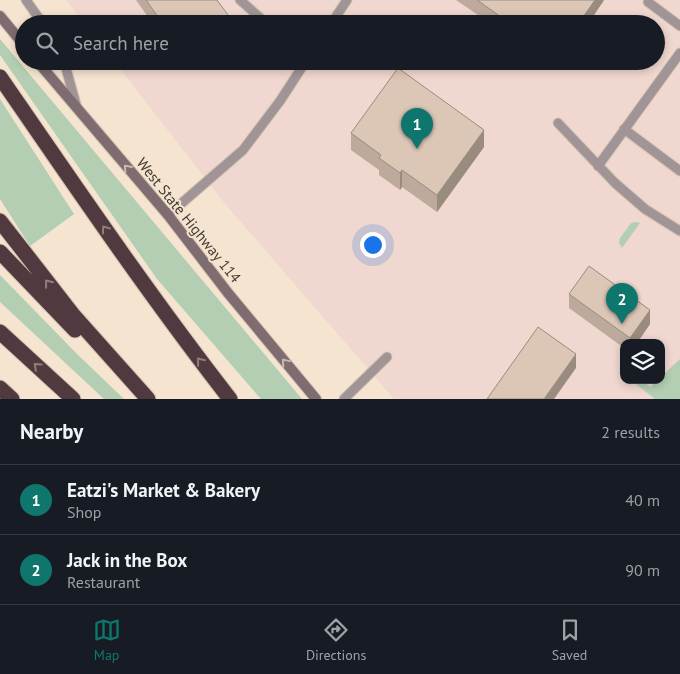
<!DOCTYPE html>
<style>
:root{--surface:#171b24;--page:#242831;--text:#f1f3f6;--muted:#9ea1a6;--line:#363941;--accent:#0f766e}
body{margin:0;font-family:"PT Sans",sans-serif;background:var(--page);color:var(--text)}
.controls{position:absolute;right:15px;bottom:15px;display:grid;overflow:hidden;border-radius:10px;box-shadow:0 2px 8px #0003}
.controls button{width:45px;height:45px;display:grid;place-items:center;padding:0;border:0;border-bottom:1px solid var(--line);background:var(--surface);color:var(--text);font:25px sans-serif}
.you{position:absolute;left:372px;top:244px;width:18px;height:18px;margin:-12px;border:4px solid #fff;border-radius:50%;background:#1a73e8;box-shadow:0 0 0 8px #1a73e833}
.badge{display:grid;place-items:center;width:32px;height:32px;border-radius:50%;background:var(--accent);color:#fff;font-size:16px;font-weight:700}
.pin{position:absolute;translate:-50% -41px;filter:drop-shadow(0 1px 2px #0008)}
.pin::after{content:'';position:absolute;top:26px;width:18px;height:15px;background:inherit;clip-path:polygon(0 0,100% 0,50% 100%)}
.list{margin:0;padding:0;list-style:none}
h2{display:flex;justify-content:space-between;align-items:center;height:65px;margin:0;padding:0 20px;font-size:21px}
h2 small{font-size:16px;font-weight:400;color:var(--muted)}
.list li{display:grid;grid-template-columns:32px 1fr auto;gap:15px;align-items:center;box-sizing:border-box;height:70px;padding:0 20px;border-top:1px solid var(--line)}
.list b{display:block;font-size:19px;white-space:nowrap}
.list p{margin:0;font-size:16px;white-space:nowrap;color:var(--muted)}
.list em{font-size:16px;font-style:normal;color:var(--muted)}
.icon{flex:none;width:28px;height:28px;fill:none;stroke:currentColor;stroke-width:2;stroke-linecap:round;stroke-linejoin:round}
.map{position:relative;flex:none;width:680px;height:399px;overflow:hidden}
.search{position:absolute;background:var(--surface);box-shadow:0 2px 8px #0003;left:15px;right:15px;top:15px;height:55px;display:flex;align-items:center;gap:12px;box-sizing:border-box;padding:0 18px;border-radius:28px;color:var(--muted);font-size:19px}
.sheet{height:205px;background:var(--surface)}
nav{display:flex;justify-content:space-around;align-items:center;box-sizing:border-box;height:70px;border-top:1px solid var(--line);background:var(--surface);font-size:14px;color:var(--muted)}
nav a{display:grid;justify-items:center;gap:2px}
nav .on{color:var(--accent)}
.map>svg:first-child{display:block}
.commercial{fill:#f0d7cf;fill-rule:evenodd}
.grass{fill:#b3ceb3}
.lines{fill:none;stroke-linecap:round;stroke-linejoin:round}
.service-casing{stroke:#d1c2b0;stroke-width:11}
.secondary-casing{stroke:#d1c2b0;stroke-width:12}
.motorway-casing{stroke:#d1c2b0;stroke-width:17}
.service{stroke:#a09497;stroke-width:9}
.secondary{stroke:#7e6c71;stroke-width:10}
.motorway{stroke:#50393f;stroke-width:15}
.wall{fill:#bdaa9d}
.shaded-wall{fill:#9a8b7f}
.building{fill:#dcc6b6;stroke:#9a8b7f}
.oneway{stroke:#cbbaae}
.oneway2{stroke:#927d79}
.labels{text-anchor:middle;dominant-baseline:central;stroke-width:4;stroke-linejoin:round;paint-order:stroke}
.street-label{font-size:15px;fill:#423b33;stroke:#f5e4cf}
</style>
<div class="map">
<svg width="680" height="399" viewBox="0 0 680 399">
<rect width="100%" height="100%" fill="#f5e4cf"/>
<!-- commercial -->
<path class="commercial" d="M66 0H680V399H394L226 205 114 61H656V24H84ZM624 343H661V380H624Z"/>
<!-- grass -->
<path class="grass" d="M0 39 302 399H261L157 279 0 55Z
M0 99 74 214 30 246 0 199Z
M636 222 640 223 622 248 619 243 620 238 631 223Z
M0 275 77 354 124 399H104L0 302Z
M680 359V399H655L632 381 643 380 650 387 658 380H661V377Z"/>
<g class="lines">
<defs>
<path id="service" d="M26 0 43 24
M240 0 267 24
M648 2 680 26
M331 24 347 0
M64 61 77 108
M558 123 615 183 645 209 680 231
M624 129 680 171
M598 166 680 53
M168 215 243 150 280 101 306 61
M344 399 387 357"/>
<path id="secondary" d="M0 16 24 45
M37 61 168 215 228 293 316 399"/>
<path id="motorway" d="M0 77C75 186 149 295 230 399
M0 221 74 316 148 399
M0 252 75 330
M0 332 73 399
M0 388 12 399"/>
</defs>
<!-- service casing -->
<use href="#service" class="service-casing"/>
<!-- secondary casing -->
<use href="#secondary" class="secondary-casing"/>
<!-- motorway casing -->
<use href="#motorway" class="motorway-casing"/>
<!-- service -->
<use href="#service" class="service"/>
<!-- secondary -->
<use href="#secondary" class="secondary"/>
<!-- motorway -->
<use href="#motorway" class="motorway"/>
</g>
<!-- wall -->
<path class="wall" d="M136 0H217L228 24H153Z
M456 0H604L588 24H491Z
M545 61H562L556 69Z
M351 133 484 147 437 212 402 187 400 190 379 175V170L351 150Z
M569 294 650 324 637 343H624V348L569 308Z"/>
<!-- shaded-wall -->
<path class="shaded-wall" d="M595 0H604L588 24H578Z
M228 15V24H217Z
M556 61H562L556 69Z
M484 130V147L437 212V195Z
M402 170V187L400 190V173Z
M650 310V324L637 343H630V338Z
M576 354V368L554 399H544Z"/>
<!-- building -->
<path class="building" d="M146 0H217L228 15 217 24H163Z
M477 0H595L578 24H511Z
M398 68 484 130 437 195 402 170 400 173 379 158 381 155 351 133Z
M589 266 650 310 630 338 569 294Z
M538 327 576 354 544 399H487Z"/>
<!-- one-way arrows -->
<defs><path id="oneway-chevron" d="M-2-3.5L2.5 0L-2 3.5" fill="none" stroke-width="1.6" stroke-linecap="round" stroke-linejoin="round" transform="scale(1.25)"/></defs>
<g class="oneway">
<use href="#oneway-chevron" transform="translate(127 168) rotate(-131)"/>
<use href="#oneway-chevron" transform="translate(285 362) rotate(-130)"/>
</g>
<g class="oneway2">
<use href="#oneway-chevron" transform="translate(105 229) rotate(-126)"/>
<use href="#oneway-chevron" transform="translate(48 283) rotate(-128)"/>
<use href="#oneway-chevron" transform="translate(200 361) rotate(-128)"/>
<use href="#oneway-chevron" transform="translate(37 366) rotate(-138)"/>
</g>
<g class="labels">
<!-- street labels -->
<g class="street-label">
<text transform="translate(189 220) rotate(51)">West State Highway 114</text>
</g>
</g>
</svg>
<div class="controls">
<button><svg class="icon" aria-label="layers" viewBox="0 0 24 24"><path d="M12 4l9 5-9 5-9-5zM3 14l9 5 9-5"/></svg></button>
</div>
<div class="you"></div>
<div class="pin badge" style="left:417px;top:149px">1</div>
<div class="pin badge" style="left:622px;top:324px">2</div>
<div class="search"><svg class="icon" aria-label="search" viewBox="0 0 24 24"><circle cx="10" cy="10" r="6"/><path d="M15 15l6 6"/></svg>Search here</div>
</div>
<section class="sheet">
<h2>Nearby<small>2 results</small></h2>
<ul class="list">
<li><span class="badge">1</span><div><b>Eatzi's Market &amp; Bakery</b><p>Shop</p></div><em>40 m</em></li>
<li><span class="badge">2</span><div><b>Jack in the Box</b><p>Restaurant</p></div><em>90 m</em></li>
</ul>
</section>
<nav>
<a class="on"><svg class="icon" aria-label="map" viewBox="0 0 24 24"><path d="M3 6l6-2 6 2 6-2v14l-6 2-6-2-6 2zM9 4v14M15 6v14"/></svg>Map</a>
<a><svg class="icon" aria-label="directions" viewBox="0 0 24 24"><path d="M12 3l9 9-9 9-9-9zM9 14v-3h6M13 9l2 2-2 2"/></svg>Directions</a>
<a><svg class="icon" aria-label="saved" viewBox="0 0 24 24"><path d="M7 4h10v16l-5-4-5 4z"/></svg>Saved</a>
</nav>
